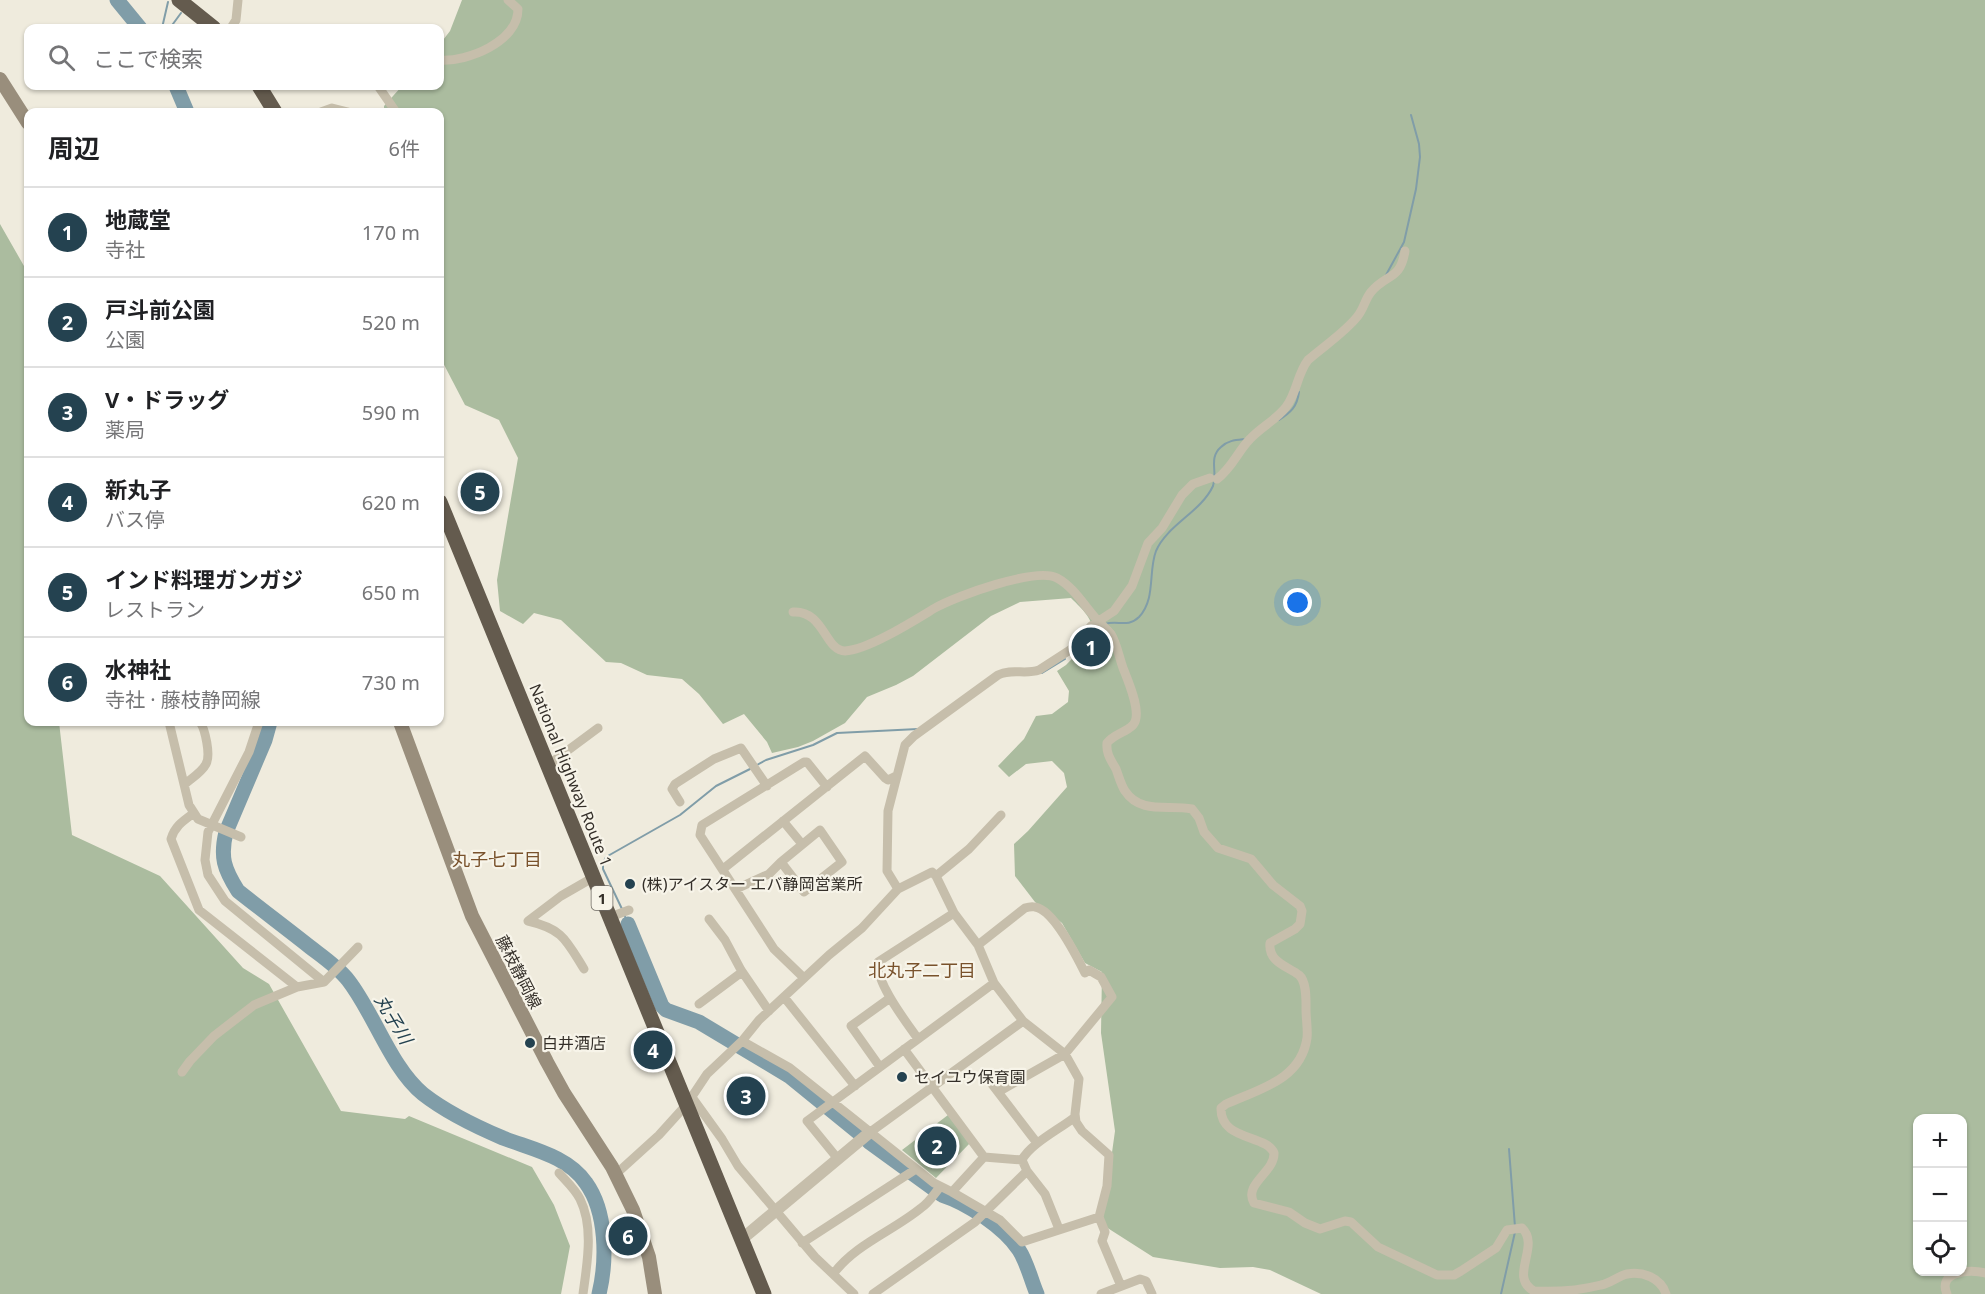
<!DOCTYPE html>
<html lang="ja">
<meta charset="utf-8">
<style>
:root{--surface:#fff;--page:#f6f6f6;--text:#202124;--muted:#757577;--line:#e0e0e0;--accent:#244250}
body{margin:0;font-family:"Noto Sans","Noto Sans JP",sans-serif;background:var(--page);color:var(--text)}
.controls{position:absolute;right:18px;bottom:18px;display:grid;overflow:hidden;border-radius:12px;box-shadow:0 2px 4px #0004}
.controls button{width:54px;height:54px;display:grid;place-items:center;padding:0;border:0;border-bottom:2px solid var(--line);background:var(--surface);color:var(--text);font:30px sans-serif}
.you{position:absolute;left:1298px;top:603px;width:21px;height:21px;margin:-15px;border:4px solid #fff;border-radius:50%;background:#1a73e8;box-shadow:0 0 0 9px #1a73e833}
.badge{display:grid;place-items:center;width:39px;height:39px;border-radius:50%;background:var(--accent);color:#fff;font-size:20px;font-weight:700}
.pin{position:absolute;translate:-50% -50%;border:3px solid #fff;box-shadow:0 2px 6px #0006}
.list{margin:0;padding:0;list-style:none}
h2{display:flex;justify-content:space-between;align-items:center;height:78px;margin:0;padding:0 24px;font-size:26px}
h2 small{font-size:20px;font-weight:400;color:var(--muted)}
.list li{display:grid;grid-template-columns:39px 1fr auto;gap:18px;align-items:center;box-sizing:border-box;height:90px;padding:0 24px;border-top:2px solid var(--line)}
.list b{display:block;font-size:22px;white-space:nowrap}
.list p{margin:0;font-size:20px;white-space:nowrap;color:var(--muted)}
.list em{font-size:20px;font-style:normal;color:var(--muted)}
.icon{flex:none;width:33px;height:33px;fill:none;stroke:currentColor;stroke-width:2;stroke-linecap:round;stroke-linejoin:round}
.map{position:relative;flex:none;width:1985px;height:1294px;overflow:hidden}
.search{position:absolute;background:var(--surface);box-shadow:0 2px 4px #0004;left:24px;top:24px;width:420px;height:66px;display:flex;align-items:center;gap:15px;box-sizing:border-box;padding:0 21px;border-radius:12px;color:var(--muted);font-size:22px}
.panel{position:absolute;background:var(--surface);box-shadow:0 2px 4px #0004;left:24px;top:108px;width:420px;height:618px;border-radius:12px}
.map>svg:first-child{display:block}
.green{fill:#abbc9f;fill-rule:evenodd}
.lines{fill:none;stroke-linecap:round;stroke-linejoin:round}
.stream{stroke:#809da8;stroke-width:2}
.river{stroke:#809da8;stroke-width:15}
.minor{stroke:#c6beab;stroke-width:9}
.tertiary{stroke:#c6beab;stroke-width:12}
.secondary{stroke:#998e7c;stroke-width:14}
.trunk{stroke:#645b4e;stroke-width:15}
.poi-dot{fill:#244250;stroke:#f7f4e9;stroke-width:2}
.labels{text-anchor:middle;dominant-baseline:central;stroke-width:4.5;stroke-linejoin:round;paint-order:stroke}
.shield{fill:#f7f4e9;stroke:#6e6a63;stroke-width:1.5}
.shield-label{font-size:15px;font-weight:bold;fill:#342f29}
.street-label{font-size:16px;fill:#342f29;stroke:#f7f4e9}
.poi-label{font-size:16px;fill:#342f29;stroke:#f7f4e9;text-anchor:start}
.neighbourhood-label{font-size:18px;fill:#79522c;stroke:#f7f4e9}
.water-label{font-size:18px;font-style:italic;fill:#244250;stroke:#f7f4e9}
</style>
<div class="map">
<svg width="1985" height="1294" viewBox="0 0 1985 1294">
<rect width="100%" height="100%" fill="#efebdd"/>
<!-- green -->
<path class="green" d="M462 0H1985V1294H1321L1270 1270 1253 1267 1220 1268 1153 1257 1106 1227 1103 1217 1115 1131 1101 1033 1102 972 1085 963 1062 923 1035 902 1015 876 1014 844 1028 831 1067 787 1064 773 1052 761 1026 764 1009 777 998 766 1024 739 1036 716 1052 714 1068 702 1069 691 1057 671 1066 665 1094 636C1093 618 1083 610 1071 598L1020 602 991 616 913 676 896 685 867 697 845 723 813 741 798 747 772 753 767 742 744 714 723 724 699 694 682 679 647 675 621 663 606 662 561 620 534 613 523 624 500 611 497 580 518 458 499 420 465 405 440 357V112H384V106L402 86H440V44L450 31ZM1918 1118H1962V1272H1918Z
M0 224 28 273V722H59L72 835 160 876 243 968 269 984 341 1111 405 1119 409 1116 532 1167 554 1205 570 1246 561 1294H0Z
M948 1115 970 1143 936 1178 902 1150Z"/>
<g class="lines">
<!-- stream -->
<path class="stream" d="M162 28 168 2
M170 28 181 13
M1386 275 1404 242 1416 189 1420 157 1419 144 1411 115
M1279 420C1291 412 1297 407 1299 392
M1105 624C1117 620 1128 628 1139 617 1156 599 1148 572 1156 551 1167 525 1201 512 1213 486 1218 472 1208 458 1221 447 1228 440 1237 440 1246 439
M1075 652 1099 626
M1042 673 1065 659
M757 765 766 760 813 745 837 733 918 729
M622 909 603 869V863L606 857 680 815 716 786 752 768
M624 914 628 924
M1509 1149 1515 1227
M1501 1294 1515 1232"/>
<!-- river -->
<path class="river" d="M117 0 140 28
M176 86 187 112
M270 722 265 740 226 832C220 857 224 869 238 891 262 910 286 928 310 947 323 957 338 967 348 980 374 1013 391 1068 423 1094 446 1112 477 1127 503 1138 531 1149 568 1156 586 1183 607 1212 607 1261 599 1294
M628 924 662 1006 666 1010 699 1022 789 1076 859 1133
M869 1142 942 1195C967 1203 1004 1227 1019 1250 1027 1262 1031 1280 1037 1294"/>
<!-- minor -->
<path class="minor" d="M231 28 236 20 238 0
M440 60C467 62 518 42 518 9L508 0
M378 86 396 112
M321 112 332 108 348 112
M1217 479C1232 468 1238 451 1250 439 1261 427 1276 420 1286 407 1297 393 1297 374 1308 360 1324 346 1344 333 1357 317 1364 309 1365 299 1371 292 1387 273 1400 281 1405 251
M793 612C824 610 825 651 845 651 868 650 915 620 935 608 956 596 1036 567 1057 578 1074 587 1085 607 1098 621 1102 625 1107 629 1111 634 1117 644 1119 657 1123 668 1128 681 1143 714 1133 725 1125 733 1114 734 1107 743 1106 754 1111 760 1116 769 1119 777 1121 785 1125 791 1141 815 1169 804 1192 809L1199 818 1204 832 1218 848 1251 859 1273 885 1300 906 1302 911 1300 924 1295 929 1270 943C1268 962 1287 966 1299 975 1307 982 1306 1000 1306 1010 1306 1019 1308 1029 1307 1038 1301 1080 1259 1089 1226 1104L1221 1108C1220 1141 1266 1134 1274 1153 1275 1172 1243 1184 1254 1203L1289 1212 1305 1223 1320 1229 1345 1221 1351 1222 1378 1247 1437 1275H1454L1461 1271 1496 1248 1507 1230 1522 1228C1541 1246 1508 1277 1534 1291 1555 1292 1581 1290 1601 1285 1611 1283 1618 1276 1627 1274 1643 1271 1661 1278 1666 1294
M169 722 189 805 198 819 241 837
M259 722 249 752 208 832 205 860 208 875 225 901 324 982
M548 765 598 728
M185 784C192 778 202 772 206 764 211 755 205 729 200 722
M680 802 672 789 675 784 714 759 741 748 767 786
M194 813C183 821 175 826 171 839L199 910 297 987
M783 821 802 844
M820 830 842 862 804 892 781 862Z
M723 869 865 756 885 778 888 780 896 776
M936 876 969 849 1001 815
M736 889 769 874 781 862
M898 889 887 871 888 811 905 745 914 736 998 675C1012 668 1025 675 1039 670L1073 648 1091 626 1114 611 1132 586 1148 543 1162 528 1182 495 1193 484 1210 478
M610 917 629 910
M709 919 725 940 741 970 769 1011
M978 945 1025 908C1028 907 1031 906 1035 907 1054 910 1077 957 1085 973L1089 970 1101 977 1112 997 1065 1054 998 1092
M584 969C566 940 563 929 528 921L561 896 594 877
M804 978 774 949 700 835 702 825 804 762H807L827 787
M784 997 855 1086
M699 1004 742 972
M918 1039C907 1023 875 982 878 962L954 913
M742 1041 790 1068 934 1183 952 1192 1000 1220 1022 1242 1099 1217
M904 1049 984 1157 1022 1160
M880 1067 851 1026 890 998
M182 1072 190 1061 214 1036 254 1005 297 987 324 982 358 947
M988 1079 1037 1143
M691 1096 722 1139 738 1166 815 1257 854 1294
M869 1133 1023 1021
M838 1159 807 1121 994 983
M559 1173C566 1181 575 1189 580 1199 594 1227 587 1264 583 1294
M616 1174 659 1135 687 1104 707 1074 742 1041 759 1020 829 955 862 928 898 889 932 872 936 876 954 913 978 945 994 983 1023 1021 1065 1054 1079 1079 1075 1114 1076 1122 1082 1131 1109 1155 1107 1186 1099 1217 1105 1232 1102 1241 1121 1286
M952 1192 984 1157
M1059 1229 1045 1194 1027 1171 1022 1160C1030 1144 1060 1129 1075 1117
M802 1243 916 1169
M834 1273C856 1244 893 1231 921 1208 929 1203 934 1194 940 1187
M873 1294 975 1222 1027 1171
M1101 1294 1140 1279 1146 1281 1152 1294
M1947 1294C1937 1271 1970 1269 1985 1273"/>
<!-- tertiary -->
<path class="tertiary" d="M742 1239 869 1133"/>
<!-- secondary -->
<path class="secondary" d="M0 79 28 123
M400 722 472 916 547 1062 564 1093 612 1167 633 1210 649 1257 655 1294"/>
<!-- trunk -->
<path class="trunk" d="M179 0 214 28
M259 86 275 112
M440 502 764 1294"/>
</g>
<!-- markers -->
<g class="poi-dot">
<circle cx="630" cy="884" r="6"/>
<circle cx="530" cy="1043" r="6"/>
<circle cx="902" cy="1077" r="6"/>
</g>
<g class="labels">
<!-- shield labels -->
<rect class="shield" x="591.5" y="886" width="21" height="24" rx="4.5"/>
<g class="shield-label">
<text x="602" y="898">1</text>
</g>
<!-- street labels -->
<g class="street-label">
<text transform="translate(571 775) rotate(68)">National Highway Route 1</text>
<text transform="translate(519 972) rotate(63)">藤枝静岡線</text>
</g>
<!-- poi labels -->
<g class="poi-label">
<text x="642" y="884">(株)アイスター エバ静岡営業所</text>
<text x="542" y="1043">白井酒店</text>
<text x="914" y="1077">セイユウ保育園</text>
</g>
<!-- neighbourhood labels -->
<g class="neighbourhood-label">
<text x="497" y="859">丸子七丁目</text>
<text x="922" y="970">北丸子二丁目</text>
</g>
<!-- water labels -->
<g class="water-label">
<text transform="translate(394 1019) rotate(59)">丸子川</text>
</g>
</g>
</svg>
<div class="controls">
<button>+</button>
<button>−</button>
<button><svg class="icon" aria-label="locate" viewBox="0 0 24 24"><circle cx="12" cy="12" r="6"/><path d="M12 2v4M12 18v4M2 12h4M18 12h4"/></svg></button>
</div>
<div class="you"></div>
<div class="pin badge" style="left:1091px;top:647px">1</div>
<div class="pin badge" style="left:937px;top:1146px">2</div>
<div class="pin badge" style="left:746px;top:1096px">3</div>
<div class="pin badge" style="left:653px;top:1050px">4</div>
<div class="pin badge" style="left:480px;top:492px">5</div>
<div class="pin badge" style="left:628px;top:1236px">6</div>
<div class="search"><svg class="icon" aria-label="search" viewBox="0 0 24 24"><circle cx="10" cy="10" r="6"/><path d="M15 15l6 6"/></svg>ここで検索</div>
<section class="panel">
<h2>周辺<small>6件</small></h2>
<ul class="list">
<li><span class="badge">1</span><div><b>地蔵堂</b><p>寺社</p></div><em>170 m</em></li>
<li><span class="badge">2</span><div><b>戸斗前公園</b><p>公園</p></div><em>520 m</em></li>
<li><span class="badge">3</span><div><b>V・ドラッグ</b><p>薬局</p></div><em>590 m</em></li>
<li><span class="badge">4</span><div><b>新丸子</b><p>バス停</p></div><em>620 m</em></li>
<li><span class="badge">5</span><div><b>インド料理ガンガジ</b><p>レストラン</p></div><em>650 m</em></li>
<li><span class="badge">6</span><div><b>水神社</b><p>寺社 · 藤枝静岡線</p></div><em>730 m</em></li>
</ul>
</section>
</div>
